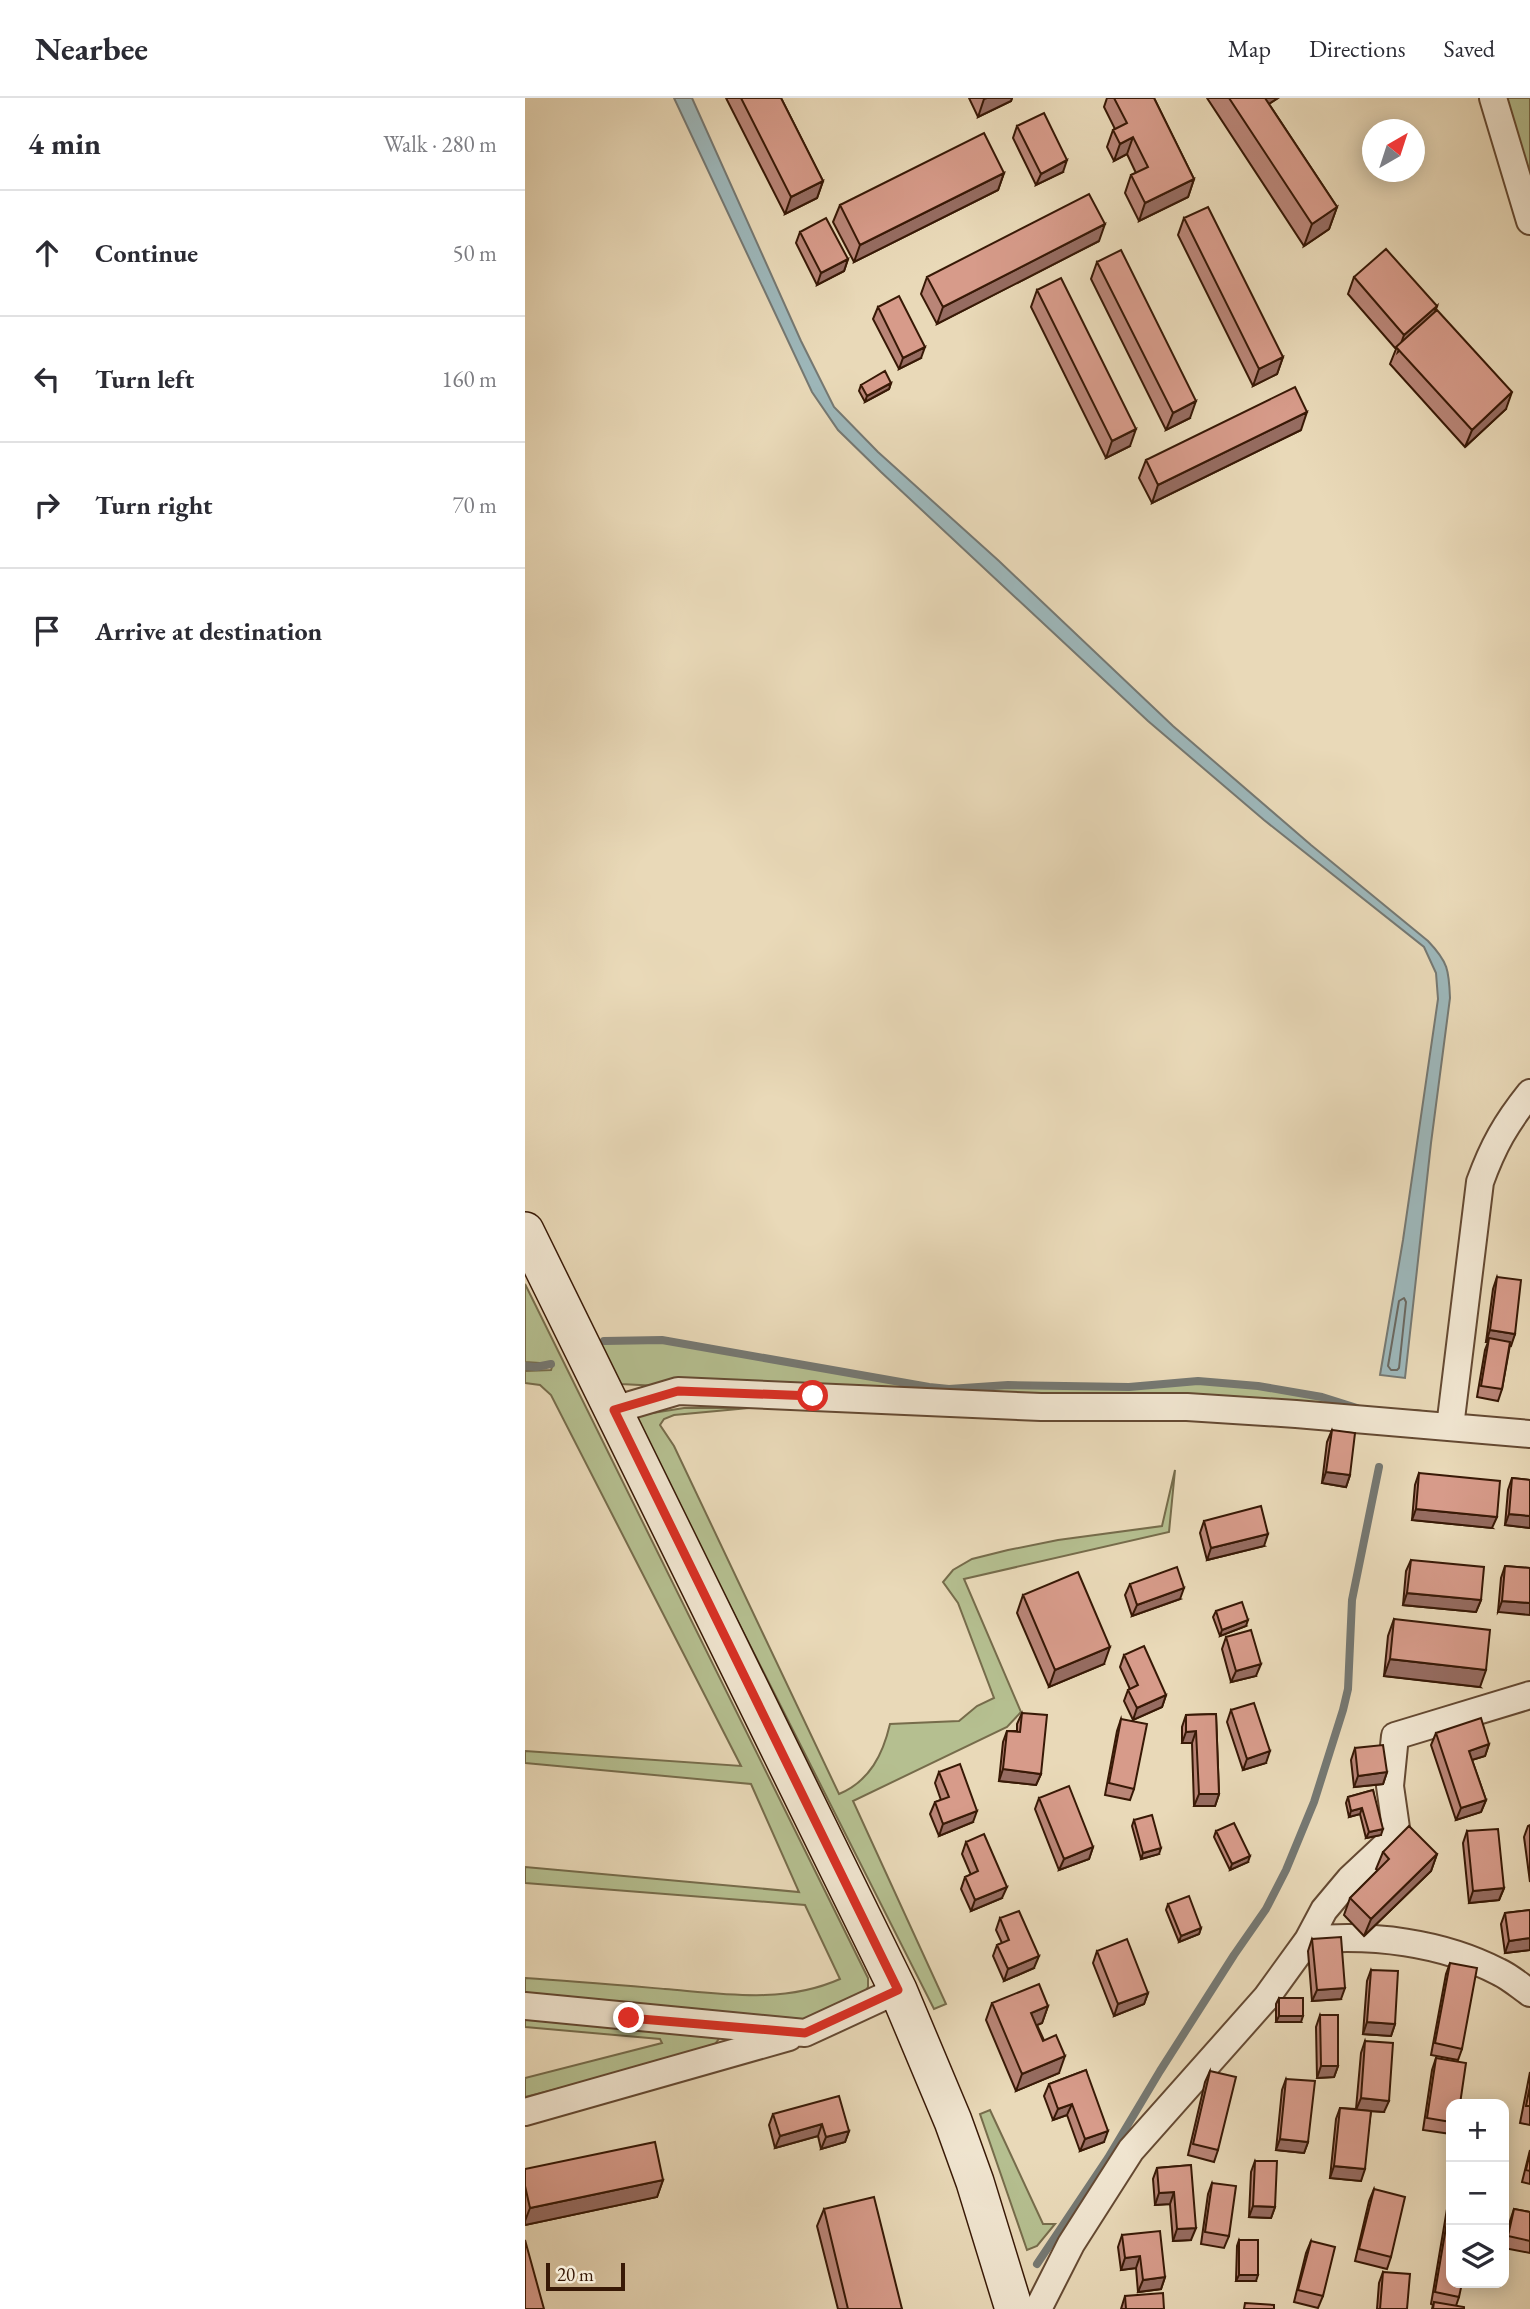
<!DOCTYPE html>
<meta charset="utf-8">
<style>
:root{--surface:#fff;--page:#f7f7f7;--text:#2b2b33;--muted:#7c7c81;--line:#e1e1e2}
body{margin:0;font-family:"EB Garamond",serif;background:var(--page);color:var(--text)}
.controls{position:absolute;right:21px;bottom:21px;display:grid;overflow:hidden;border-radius:14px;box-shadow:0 4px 18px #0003}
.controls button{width:63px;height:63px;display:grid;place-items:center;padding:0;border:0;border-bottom:2px solid var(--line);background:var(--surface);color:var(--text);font:35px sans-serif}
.compass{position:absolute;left:837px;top:21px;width:63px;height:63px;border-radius:50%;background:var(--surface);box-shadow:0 4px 18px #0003;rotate:39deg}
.scale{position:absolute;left:21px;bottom:18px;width:79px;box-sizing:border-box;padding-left:7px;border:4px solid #381906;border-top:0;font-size:19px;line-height:24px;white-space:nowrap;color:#381906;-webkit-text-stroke:5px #f1e6d1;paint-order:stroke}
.stop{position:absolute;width:21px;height:21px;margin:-16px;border:5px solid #d93025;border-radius:50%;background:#fff}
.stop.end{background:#d93025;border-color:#fff;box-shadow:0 2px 7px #0008}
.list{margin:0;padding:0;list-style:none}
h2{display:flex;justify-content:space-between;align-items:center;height:91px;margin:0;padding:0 28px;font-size:30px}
h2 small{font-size:23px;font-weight:400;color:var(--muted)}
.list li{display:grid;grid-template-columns:46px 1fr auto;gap:21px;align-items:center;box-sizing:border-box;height:126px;padding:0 28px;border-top:2px solid var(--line)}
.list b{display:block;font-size:26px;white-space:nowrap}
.list em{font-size:23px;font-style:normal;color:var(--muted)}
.icon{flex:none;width:38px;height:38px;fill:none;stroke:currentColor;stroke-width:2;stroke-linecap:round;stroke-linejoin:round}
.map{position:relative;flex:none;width:1005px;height:2211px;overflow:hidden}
header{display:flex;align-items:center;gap:42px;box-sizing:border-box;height:98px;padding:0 35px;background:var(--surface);border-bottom:2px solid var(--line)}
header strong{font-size:33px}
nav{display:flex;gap:38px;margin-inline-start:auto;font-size:24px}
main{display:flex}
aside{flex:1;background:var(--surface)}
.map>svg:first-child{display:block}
.green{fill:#b5bf90;stroke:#766c4b;stroke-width:2}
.water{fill:#9db7ba;stroke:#757872;stroke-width:2}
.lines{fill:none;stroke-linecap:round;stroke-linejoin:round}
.shore{stroke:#6a6860;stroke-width:2}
.stream{stroke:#757872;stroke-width:8}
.street-casing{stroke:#644932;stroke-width:30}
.secondary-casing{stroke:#381906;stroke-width:40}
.street{stroke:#f1e6d1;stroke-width:26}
.secondary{stroke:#f1e6d1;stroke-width:37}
.wall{fill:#b98577;stroke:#381906;stroke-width:2}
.shaded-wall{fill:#966c61;stroke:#381906;stroke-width:2}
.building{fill:#d79b8a;stroke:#381906;stroke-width:2}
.route{stroke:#d93025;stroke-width:9}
</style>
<header>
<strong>Nearbee</strong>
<nav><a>Map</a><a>Directions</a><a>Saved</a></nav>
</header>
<main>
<aside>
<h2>4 min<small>Walk · 280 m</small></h2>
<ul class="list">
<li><svg class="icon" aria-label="ahead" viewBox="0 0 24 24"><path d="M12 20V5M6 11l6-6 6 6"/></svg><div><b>Continue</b></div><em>50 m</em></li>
<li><svg class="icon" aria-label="left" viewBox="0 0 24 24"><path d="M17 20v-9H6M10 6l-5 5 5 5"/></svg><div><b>Turn left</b></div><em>160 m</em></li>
<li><svg class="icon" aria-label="right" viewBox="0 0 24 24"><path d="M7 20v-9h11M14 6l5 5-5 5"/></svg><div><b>Turn right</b></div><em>70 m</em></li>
<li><svg class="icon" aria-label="arrive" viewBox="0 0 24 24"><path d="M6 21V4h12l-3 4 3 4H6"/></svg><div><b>Arrive at destination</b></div></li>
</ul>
</aside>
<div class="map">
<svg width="1005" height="2211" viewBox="0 0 1005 2211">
<rect width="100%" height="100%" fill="#e9d9b8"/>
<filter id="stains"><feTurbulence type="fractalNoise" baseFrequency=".00286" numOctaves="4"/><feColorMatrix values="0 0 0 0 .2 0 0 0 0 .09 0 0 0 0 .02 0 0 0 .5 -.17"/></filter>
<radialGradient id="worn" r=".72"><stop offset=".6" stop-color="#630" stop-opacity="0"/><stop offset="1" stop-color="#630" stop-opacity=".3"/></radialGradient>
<!-- green -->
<path class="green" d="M979 0H1005V89Z
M0 1186 343 1880V1889L336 1900 286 1922 0 1900V1880C47 1883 93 1887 140 1891 199 1896 259 1906 315 1881L280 1807 0 1785V1769L274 1794 226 1686 0 1665V1653L216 1668 26 1297 15 1287 0 1285V1273L26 1272 28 1266 0 1264Z
M123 1243 154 1246 404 1291 423 1292 483 1289 604 1291 673 1285 733 1290 797 1301 837 1314 887 1315 890 1312 898 1313 897 1318 247 1294 96 1286 73 1247 79 1245Z
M159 1310H224L149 1317 139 1321 135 1327 149 1348 314 1696C345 1683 358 1656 365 1626L434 1623 452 1608 469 1600 433 1505 418 1484 428 1472 447 1461 483 1452 533 1442 637 1428 650 1372 644 1434 439 1481 496 1614 482 1629 328 1703 421 1906 409 1911 111 1322 115 1317Z
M0 1916 196 1938 190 1946 147 1962 0 1999V1980L137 1945 135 1941 0 1929Z
M465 2012 518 2126H530L512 2148 502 2152 455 2016Z"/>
<!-- water -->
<path class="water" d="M149 0H167L276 243 309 309 353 354 474 463 648 628 786 747 903 843C923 864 924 872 925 900L906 1045 880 1280 855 1277 878 1142 913 901 911 875 899 849 739 722 623 623 356 374 313 332 287 294Z"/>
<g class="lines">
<!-- shore -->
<path class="shore" d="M879 1200 881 1204 874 1270 872 1272H866L863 1268 874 1203Z"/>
<!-- stream -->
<path class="stream" d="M79 1243 137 1242 404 1289 424 1291 483 1287 604 1289 673 1283 733 1288 797 1299 832 1310
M0 1268 11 1269 26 1266
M512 2166 583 2060 635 1973 709 1857 741 1811 761 1772 789 1704 818 1612 823 1591 827 1502 854 1369"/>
<defs>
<path id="street" d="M968 0 1005 123
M89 1312 153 1293 516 1309H662L771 1316 1005 1336
M925 1329 955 1084C968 1048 981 1025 1005 995
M783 1842 799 1812 825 1781 872 1737 865 1688 870 1638 1005 1597
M0 1908 280 1935 373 1892
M0 2014 264 1939
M513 2211 546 2146 606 2052 741 1900 783 1842C847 1836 916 1844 974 1874 985 1879 995 1888 1005 1895"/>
<path id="secondary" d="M0 1133 373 1892 428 2023 450 2084 489 2211"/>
</defs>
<!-- street casing -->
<use href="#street" class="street-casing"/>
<!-- secondary casing -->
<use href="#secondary" class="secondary-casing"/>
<!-- street -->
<use href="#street" class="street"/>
<!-- secondary -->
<use href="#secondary" class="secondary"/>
</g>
<!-- wall -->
<path class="wall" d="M201 0H256L298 83 292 100 260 116Z
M444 0H487L486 3 453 19Z
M582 0H629L669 81 663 99 614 123 600 95 606 77 611 75 602 56 589 63 582 49 588 32 590 31 579 9Z
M682 0H753L744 6 812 109 804 131 779 148Z
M492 28 538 74 511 87 488 40Z
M479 75 473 92 329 164 308 124 315 107Z
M659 120 758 259 752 276 728 288 653 137Z
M275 134 323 161 319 173 292 187 271 145Z
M574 143 412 226 396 196 402 179Z
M572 164 665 320 641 332 566 181Z
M829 179 912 208 909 214 981 311 940 349 865 266 871 251 823 196Z
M512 192 605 348 581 360 506 209Z
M353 209 396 260 374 271 348 221Z
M366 285 364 291 340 304 334 293 336 287Z
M776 332 627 405 614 380 621 362Z
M972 1179 990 1236 985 1247 977 1291 973 1303 952 1299 960 1252 963 1244H961L968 1191Z
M807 1332 825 1377 821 1389 797 1385 802 1344Z
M894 1375 967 1430 887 1422 890 1387Z
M987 1380 1005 1382V1430L980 1427 983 1392Z
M679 1423 739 1448 682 1462 675 1435Z
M886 1462 956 1502 951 1514 878 1507 881 1473Z
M980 1468 1005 1470 973 1514 976 1480Z
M605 1486 655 1501 607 1518 600 1497Z
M498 1497 579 1566 524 1589 492 1515Z
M691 1513 721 1528 695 1538 688 1519Z
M869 1521 955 1589 859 1578 863 1538Z
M701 1539 731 1578 706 1584 697 1551Z
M599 1557 641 1597 637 1609 608 1622 599 1603 603 1592 605 1591 595 1569Z
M706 1612 741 1665 718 1672 702 1624Z
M497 1615 516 1676 511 1687 474 1683 478 1644 482 1633H492V1626Z
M691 1616 694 1696 690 1708H669L667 1645H657V1629L661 1617Z
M596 1621 609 1691 605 1702 580 1697 592 1633Z
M911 1635 964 1646 960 1658 947 1662 961 1702 956 1714 931 1722 906 1647Z
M830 1650 862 1674 858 1686 829 1689 826 1662Z
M414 1674 448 1724 414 1738 405 1716 410 1704 416 1702 410 1685Z
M848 1692 856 1737 841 1740 835 1716 824 1719 821 1705 823 1699Z
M514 1700 568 1749 564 1761 534 1772 510 1711Z
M609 1722 634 1756 616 1761 607 1728Z
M1005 1727V1784L999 1739 1003 1728Z
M691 1733 723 1764 705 1772 689 1739Z
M942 1733 979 1790 974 1802 944 1805 938 1745Z
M441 1744 477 1800 446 1813 436 1791 440 1779 446 1777 437 1756Z
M858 1754 912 1756 906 1773 839 1838 819 1817 825 1800 853 1772 851 1771Z
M643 1806 676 1830 674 1836 654 1844 641 1812Z
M1005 1812V1852L980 1855 976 1826 980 1815Z
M475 1820 509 1870 479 1883 468 1858 472 1847 477 1845 471 1832Z
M787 1841 816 1901 787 1903 783 1853Z
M572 1853 623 1895 619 1906 589 1918 568 1865Z
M925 1865 937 1951 933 1962 906 1957 921 1876Z
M846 1872 870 1926 866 1938 838 1936 842 1883Z
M754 1900 776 1924H751V1906Z
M467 1905 523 1908 517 1925 512 1927 534 1975 491 1993 461 1922Z
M795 1917 813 1968 809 1979 792 1980 791 1929Z
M840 1943 859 2014 846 2013 836 2083 805 2080 811 2021 815 2010 831 2011 836 1955Z
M911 1960 926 2006V2036L898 2032 907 1972Z
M561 1972 579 2044 555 2053 542 2017 528 2022 519 1998 524 1986Z
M685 1973 693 2052 689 2064 663 2057 680 1984Z
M1005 1974V2027L995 2025Z
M761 1981 783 2044 779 2055 751 2052 757 1992Z
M248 2016 324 2033 320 2044 296 2051 293 2038 250 2050 244 2027Z
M1005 2052V2086L997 2084Z
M730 2063 750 2109 746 2120 724 2119 726 2074Z
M666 2067V2142L648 2143 645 2106 630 2107 628 2081 632 2070Z
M0 2071 138 2082 132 2099 0 2127Z
M687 2085 704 2138 699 2150 676 2146 683 2096Z
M849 2091 866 2159 862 2171 830 2163 844 2103Z
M926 2100 934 2199 931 2208 939 2211H907L908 2207 906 2206 922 2111Z
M299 2111 377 2211H313L292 2128Z
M989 2111 1005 2114V2155L979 2150 985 2123Z
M597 2137 640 2179 636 2191 613 2194 611 2170 596 2172 593 2149Z
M714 2142 731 2183H711L712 2148Z
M786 2143 798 2198 793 2210 769 2204 781 2155Z
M858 2174 882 2211H852L854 2185Z
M600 2198 639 2211H596Z"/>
<!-- shaded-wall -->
<path class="shaded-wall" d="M462 0H487L486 3 453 19 459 1Z
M734 0H753L728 16Z
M608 39 602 56 589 63 595 46Z
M542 62 538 74 511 87 516 76Z
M479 75 473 92 329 164 335 147Z
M669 81 663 99 614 123 620 105Z
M298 83 292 100 260 116 266 99Z
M812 109 804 131 779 148 787 126Z
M580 126 574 143 412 226 418 209Z
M323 161 319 173 292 187 296 175Z
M912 208 906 225 873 254 879 237Z
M400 249 396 260 374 271 378 260Z
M758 259 752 276 728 288 734 271Z
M366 285 364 291 340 304 342 298Z
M987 294 981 311 940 349 947 332Z
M671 303 665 320 641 332 648 315Z
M782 314 776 332 627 405 633 387Z
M611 331 605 348 581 360 587 343Z
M965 1232 990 1236 986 1248 963 1244 964 1240 963 1244H961Z
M801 1374 825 1377 821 1389 797 1385Z
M891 1411 972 1419 967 1430 887 1422Z
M984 1416 1005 1418V1430L980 1427Z
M743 1436 739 1448 682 1462 686 1450Z
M659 1490 655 1501 607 1518 612 1507Z
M882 1495 956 1502 951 1514 878 1507Z
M977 1503 1005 1505V1517L973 1514Z
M723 1522 721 1528 695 1538 697 1532Z
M585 1549 579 1566 524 1589 530 1572Z
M865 1561 961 1572 955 1589 859 1578Z
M736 1566 731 1578 706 1584 711 1573Z
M641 1597 637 1609 608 1622 612 1610Z
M671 1633 667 1645H657L661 1634Z
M964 1646 960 1658 940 1664 944 1653Z
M745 1653 741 1665 718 1672 722 1661Z
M478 1671 516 1676 511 1687 474 1683Z
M862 1674 858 1686 829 1689 833 1678Z
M674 1696H694L690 1708H669Z
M961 1702 956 1714 931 1722 936 1710Z
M837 1710 835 1716 824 1719 826 1713Z
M452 1713 448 1724 414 1738 418 1726Z
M858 1731 856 1737 841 1740 844 1734Z
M568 1749 564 1761 534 1772 539 1761Z
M636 1750 634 1756 616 1761 618 1755Z
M912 1756 906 1773 839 1838 846 1821Z
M725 1758 723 1764 705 1772 707 1766Z
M482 1789 477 1800 446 1813 450 1802Z
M979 1790 974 1802 944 1805 948 1793Z
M676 1830 674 1836 654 1844 656 1838Z
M1005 1840V1852L980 1855 984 1843Z
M514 1858 509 1870 479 1883 483 1871Z
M820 1890 816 1901 787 1903 792 1892Z
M623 1895 619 1906 589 1918 593 1906Z
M523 1908 517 1925 500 1932 506 1915Z
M754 1918H778L776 1924H751Z
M842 1924 870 1926 866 1938 838 1936Z
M540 1958 534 1975 491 1993 497 1976Z
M796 1968H813L809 1979 792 1980Z
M836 2000 864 2003 859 2014 831 2012Z
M547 2006 542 2017 528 2022 533 2011Z
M297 2026 293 2038 250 2050 255 2038Z
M324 2033 320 2044 296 2051 301 2039Z
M583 2033 579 2044 555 2053 560 2041Z
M755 2041 783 2044 779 2055 751 2052Z
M809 2068 840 2071 836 2083 805 2080Z
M138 2082 132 2099 0 2127V2123L5 2110Z
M649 2094 645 2106 630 2107 634 2095Z
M728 2108 750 2109 746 2120 724 2119Z
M671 2130 666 2142 648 2143 652 2131Z
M615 2158 611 2170 596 2172 600 2160Z
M714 2177H733L731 2183H711Z
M640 2179 636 2191 613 2194 618 2182Z"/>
<!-- building -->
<path class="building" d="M216 0H256L298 83 266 99Z
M589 0H629L669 81 620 105 606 77 623 69 608 39 595 46 588 32 602 25Z
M704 0H740L812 109 787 126Z
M519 15 542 62 516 76 492 28Z
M459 35 479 75 335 147 315 107Z
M564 96 580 126 418 209 402 179Z
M683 109 758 259 734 271 659 120Z
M301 120 323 161 296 175 275 134Z
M861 151 912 208 879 237 829 179Z
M596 152 671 303 648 315 572 164Z
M536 180 611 331 587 343 512 192Z
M374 198 400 249 378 260 353 209Z
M912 212 987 294 947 332 871 249Z
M360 273 366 285 342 298 336 287Z
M770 289 782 314 633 387 621 362Z
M972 1179 996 1182 990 1236 965 1232Z
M964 1240 985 1244 977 1291 956 1288Z
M807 1332 830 1335 825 1377 801 1374Z
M894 1375 975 1383 972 1419 891 1411Z
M987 1380 1005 1382V1418L984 1416Z
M736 1408 743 1436 686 1450 679 1423Z
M886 1462 959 1469 956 1502 882 1495Z
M980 1468 1005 1470V1505L977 1503Z
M652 1469 659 1490 612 1507 605 1486Z
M553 1474 585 1549 530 1572 498 1497Z
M717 1504 723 1522 697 1532 691 1513Z
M869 1521 965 1532 961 1572 865 1561Z
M726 1532 736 1566 711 1573 701 1539Z
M619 1548 641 1597 612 1610 603 1592 613 1587 599 1557Z
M729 1605 745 1653 722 1661 706 1612Z
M497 1615 522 1617 516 1676 478 1671 482 1633 495 1634Z
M691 1616 694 1696H674L671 1633 661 1634V1617Z
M956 1620 964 1646 944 1653 961 1702 936 1710 911 1635Z
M596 1621 622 1626 609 1691 584 1685Z
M858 1647 862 1674 833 1678 830 1650Z
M435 1666 452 1713 418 1726 410 1704 424 1699 414 1674Z
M544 1688 568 1749 539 1761 514 1700Z
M848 1692 858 1731 844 1734 837 1710 826 1713 823 1699Z
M627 1717 636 1750 618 1755 609 1722Z
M709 1725 725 1758 707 1766 691 1733Z
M884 1728 912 1756 846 1821 825 1800 864 1761 858 1754Z
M973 1731 979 1790 948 1793 942 1733Z
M459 1736 482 1789 450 1802 440 1779 453 1773 441 1744Z
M664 1798 676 1830 656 1838 643 1806Z
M1005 1812V1840L984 1843 980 1815Z
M494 1813 514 1858 483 1871 472 1847 484 1842 475 1820Z
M816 1839 820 1890 792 1892 787 1841Z
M602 1841 623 1895 593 1906 572 1853Z
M925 1865 952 1870 937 1951 910 1945Z
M846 1872 873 1873 870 1926 842 1924Z
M514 1886 523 1908 506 1915 518 1943 531 1937 540 1958 497 1976 467 1905Z
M754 1900H778V1918H754Z
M795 1917H813V1968H796Z
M840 1943 868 1945 864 2003 836 2000Z
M911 1960 941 1965 935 2006H926V2024L902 2020Z
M561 1972 583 2033 560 2041 547 2006 533 2011 524 1986Z
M685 1973 711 1979 693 2052 668 2046Z
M761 1981 790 1983 783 2044 755 2041Z
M1005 1988V2008H1001Z
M314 1998 324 2033 301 2039 297 2026 255 2038 248 2016Z
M815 2010 846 2013 840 2071 809 2068Z
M130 2044 138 2082 5 2110 0 2088V2071Z
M1005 2054V2073L1001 2072Z
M730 2063H752L750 2109 728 2108Z
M666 2067 671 2130 652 2131 649 2094 634 2095 632 2070Z
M687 2085 711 2088 704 2138 680 2134Z
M849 2091 880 2099 866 2159 834 2151Z
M349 2099 377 2211H323L299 2111Z
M926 2100V2185H937L934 2199 910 2194Z
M989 2111 1005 2114V2143L983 2138Z
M635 2133 640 2179 618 2182 615 2158 600 2160 597 2137Z
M0 2142 19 2211H0Z
M714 2142H733V2177H714Z
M786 2143 810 2149 798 2198 773 2192Z
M858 2174 885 2176 882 2211H855Z
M638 2195 639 2211H601L600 2198Z
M909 2204 939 2209V2211H908Z
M720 2205 749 2207V2211H719Z"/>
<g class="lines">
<!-- route -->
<path class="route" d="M104 1920 280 1935 373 1892 89 1312 153 1293 288 1298"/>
</g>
<rect width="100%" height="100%" filter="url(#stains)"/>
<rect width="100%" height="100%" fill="url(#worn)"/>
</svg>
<div class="controls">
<button>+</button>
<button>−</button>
<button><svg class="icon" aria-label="layers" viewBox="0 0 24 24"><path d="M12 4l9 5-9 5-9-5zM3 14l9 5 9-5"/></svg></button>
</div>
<svg class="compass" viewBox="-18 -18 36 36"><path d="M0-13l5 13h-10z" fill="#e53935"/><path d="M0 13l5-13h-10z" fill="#7c7c81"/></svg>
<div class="scale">20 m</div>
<div class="stop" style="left:288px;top:1298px"></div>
<div class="stop end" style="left:104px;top:1920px"></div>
</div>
</main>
